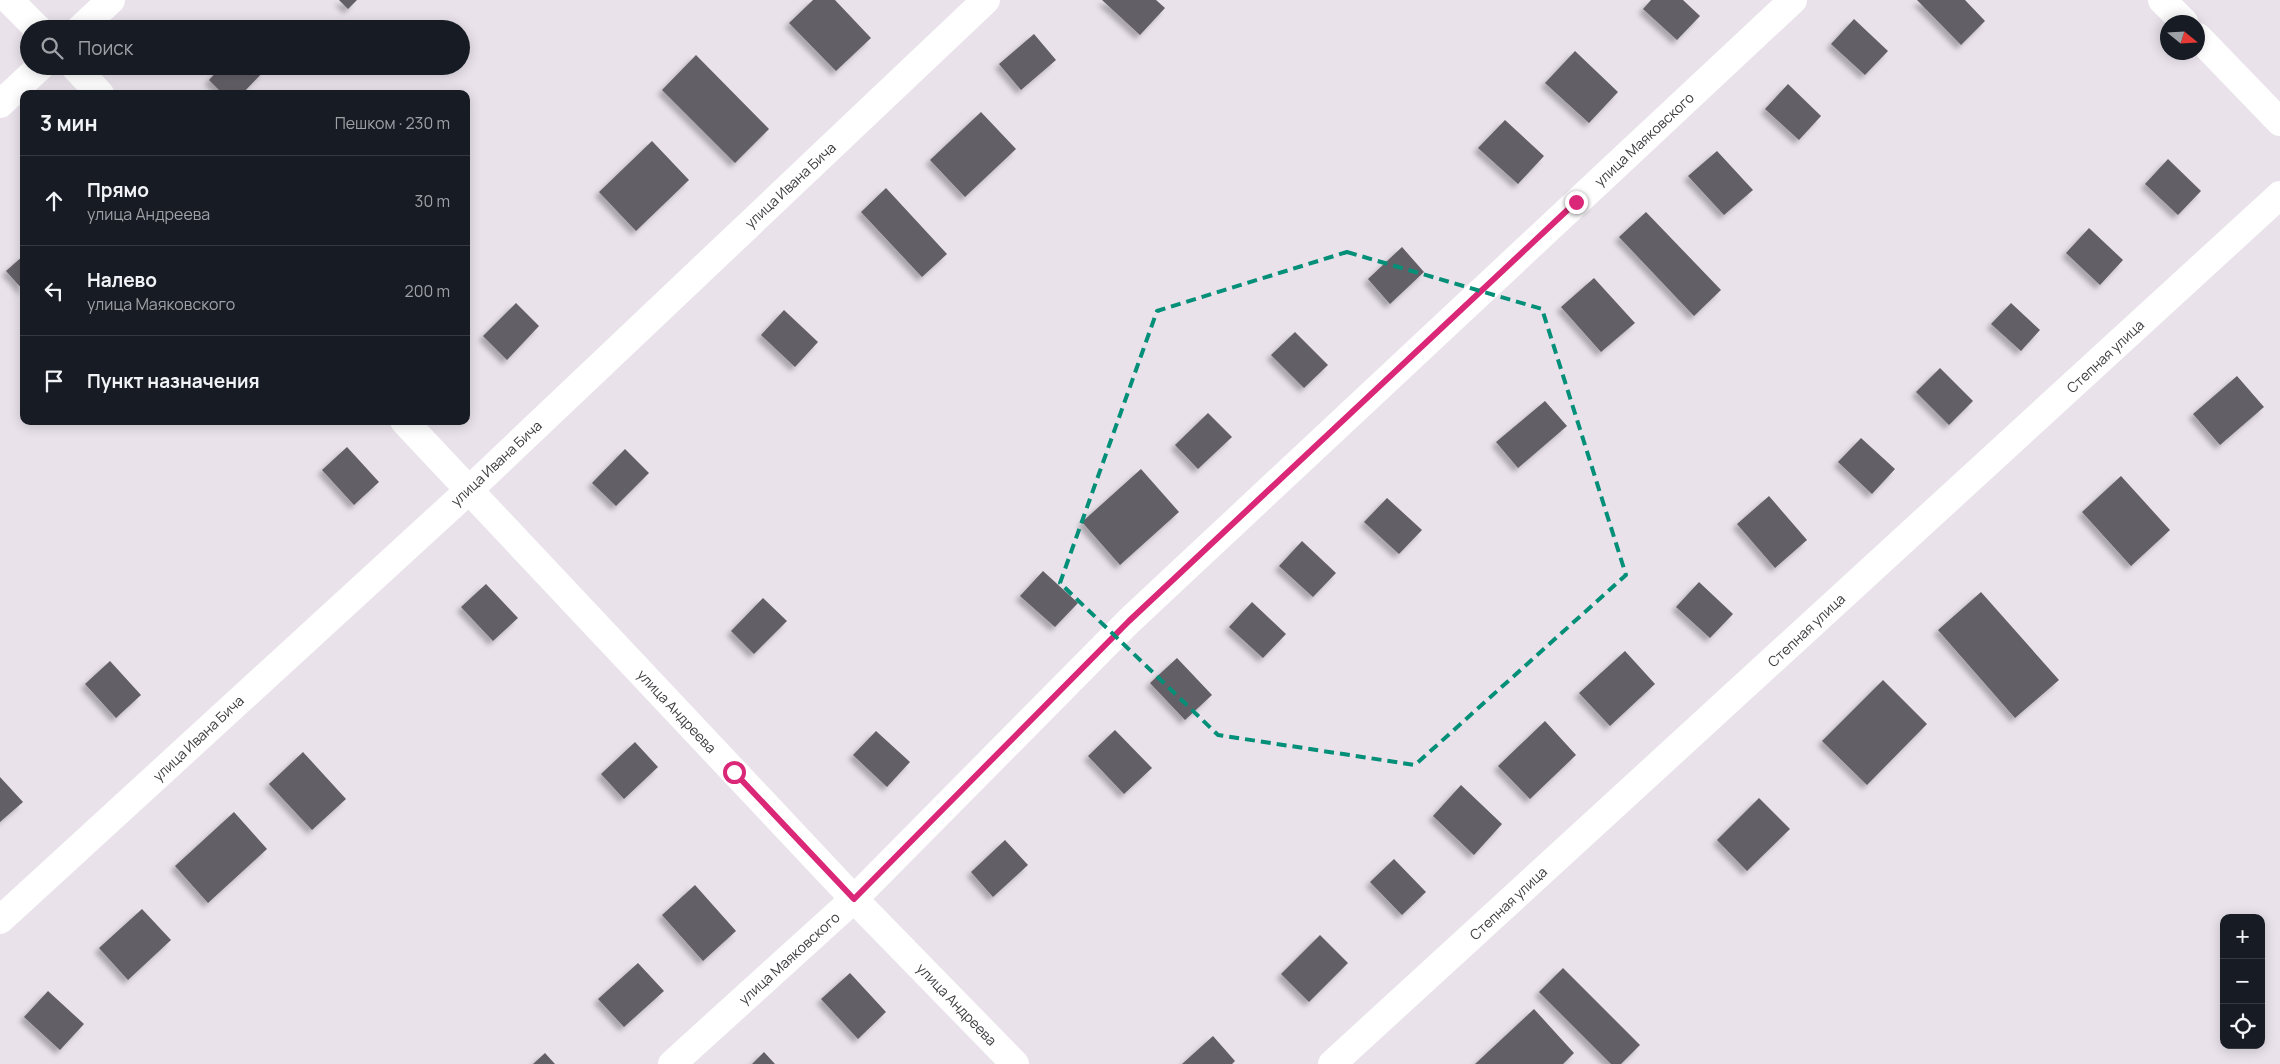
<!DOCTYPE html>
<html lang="ru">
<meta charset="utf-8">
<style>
:root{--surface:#171b24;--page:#242831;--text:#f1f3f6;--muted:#9ea1a6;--line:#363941}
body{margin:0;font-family:Manrope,sans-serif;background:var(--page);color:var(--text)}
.controls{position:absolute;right:15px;bottom:15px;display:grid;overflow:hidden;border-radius:10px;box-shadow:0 2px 12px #0003}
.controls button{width:45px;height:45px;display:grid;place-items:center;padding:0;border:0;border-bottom:1px solid var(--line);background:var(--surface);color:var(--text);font:25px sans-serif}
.compass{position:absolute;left:2160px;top:15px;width:45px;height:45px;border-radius:50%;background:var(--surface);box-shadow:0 2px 12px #0003;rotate:108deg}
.stop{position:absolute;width:15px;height:15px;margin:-11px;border:4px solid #db2777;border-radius:50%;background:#fff}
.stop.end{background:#db2777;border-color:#fff;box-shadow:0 1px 5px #0008}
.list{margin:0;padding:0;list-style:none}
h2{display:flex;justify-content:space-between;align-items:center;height:65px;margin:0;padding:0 20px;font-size:21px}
h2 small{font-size:16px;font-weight:400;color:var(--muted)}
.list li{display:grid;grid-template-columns:32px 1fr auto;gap:15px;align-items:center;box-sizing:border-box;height:90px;padding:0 20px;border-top:1px solid var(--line)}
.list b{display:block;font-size:19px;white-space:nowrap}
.list p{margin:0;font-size:16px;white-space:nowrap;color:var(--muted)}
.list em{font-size:16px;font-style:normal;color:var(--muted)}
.icon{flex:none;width:28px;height:28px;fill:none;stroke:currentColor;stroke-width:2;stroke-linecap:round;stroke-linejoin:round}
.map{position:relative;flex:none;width:2280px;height:1064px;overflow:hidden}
.search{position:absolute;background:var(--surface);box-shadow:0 2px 12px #0003;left:20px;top:20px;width:450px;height:55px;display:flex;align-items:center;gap:12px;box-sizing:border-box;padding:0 18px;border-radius:28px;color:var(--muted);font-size:19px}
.panel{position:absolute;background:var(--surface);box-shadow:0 2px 12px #0003;left:20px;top:90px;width:450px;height:335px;border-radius:10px}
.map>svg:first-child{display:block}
.building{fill:#645f66;filter:url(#shadow)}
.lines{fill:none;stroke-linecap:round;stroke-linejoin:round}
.minor{stroke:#fff;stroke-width:28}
.route{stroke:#db2777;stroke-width:6}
.marked{fill:none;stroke:#048f78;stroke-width:4;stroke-dasharray:10 6;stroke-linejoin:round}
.labels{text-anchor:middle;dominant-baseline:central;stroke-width:5;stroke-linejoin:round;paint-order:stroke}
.street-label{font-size:14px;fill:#3d3b3e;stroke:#fff}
</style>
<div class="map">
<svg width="2280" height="1064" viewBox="0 0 2280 1064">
<defs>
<filter id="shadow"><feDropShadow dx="-4.5" dy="4.5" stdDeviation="2.5" flood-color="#0004"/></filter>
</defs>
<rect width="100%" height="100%" fill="#e9e2eb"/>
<!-- building -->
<path class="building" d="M339 0H357L348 9Z
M813 0H835L871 38 836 71 789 23Z
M1102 0H1156L1165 8 1140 35Z
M1651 0H1683L1700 16 1677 40 1643 9Z
M1917 0H1965L1985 21 1961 45Z
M1854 19 1888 51 1865 75 1831 44Z
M1034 34 1056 60 1021 90 999 64Z
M1575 51 1618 92 1589 123 1545 83Z
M696 55 769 129 735 163 662 90Z
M222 66H260L264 71 242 94H223L209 80Z
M1788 84 1821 116 1799 140 1765 109Z
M981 112 1016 149 965 197 930 160Z
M1505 120 1544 156 1518 184 1478 148Z
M652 141 689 180 636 231 599 192Z
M1717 151 1753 190 1724 215 1688 176Z
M2168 159 2201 191 2178 215 2145 184Z
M886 188 947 254 922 277 861 212Z
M1646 212 1721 290 1694 316 1619 237Z
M2089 228 2123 260 2100 285 2066 253Z
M1402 247 1424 272 1390 304 1368 279Z
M24 255V291L6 271Z
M1594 278 1635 323 1601 352 1561 307Z
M516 303 539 326 507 360 483 336Z
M2011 303 2040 330 2021 351 1991 324Z
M784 310 818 342 795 367 761 335Z
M1295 332 1328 365 1304 388 1271 355Z
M1940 368 1973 401 1949 425 1916 392Z
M2237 376 2264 407 2220 445 2193 414Z
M1545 401 1567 426 1518 468 1496 442Z
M1208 413 1232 437 1198 469 1175 445Z
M1861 438 1895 469 1872 494 1838 462Z
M347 447 379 482 354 505 322 470Z
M625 449 649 473 616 506 592 483Z
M1141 469 1179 512 1120 565 1082 522Z
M2121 476 2170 530 2131 566 2082 512Z
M1769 496 1807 540 1775 568 1737 524Z
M1387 498 1422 530 1399 554 1364 522Z
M1302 541 1336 573 1313 597 1279 566Z
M1043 571 1078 603 1055 627 1020 596Z
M1699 582 1733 614 1710 638 1676 607Z
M486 584 518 618 493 641 461 607Z
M1981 592 2059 680 2015 718 1938 630Z
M763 598 787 621 754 654 731 631Z
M1252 602 1286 634 1263 658 1229 627Z
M1625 651 1655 684 1610 726 1579 693Z
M1177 658 1212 695 1185 720 1150 683Z
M110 661 141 695 116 718 85 684Z
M1883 680 1927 724 1867 785 1822 741Z
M1545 721 1576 755 1530 799 1498 766Z
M1115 730 1152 768 1124 794 1088 756Z
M876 731 910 762 887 787 853 755Z
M635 742 658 767 624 799 601 774Z
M303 752 346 799 312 830 269 784Z
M0 777 23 802 0 822Z
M1461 785 1502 824 1474 855 1433 816Z
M1759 798 1790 829 1747 871 1717 840Z
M234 812 267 849 208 903 175 866Z
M1005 840 1028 865 993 897 971 872Z
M1394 859 1426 892 1402 915 1370 882Z
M695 885 736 931 703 961 662 915Z
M142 909 171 940 128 980 99 948Z
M1320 935 1348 963 1309 1002 1281 974Z
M638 963 664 991 624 1027 598 999Z
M1563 968 1640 1045 1621 1064H1611L1539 992Z
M850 973 886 1012 858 1039 821 999Z
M48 991 84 1024 60 1050 24 1017Z
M1534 1009 1574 1053 1563 1064H1475Z
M1213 1036 1235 1061 1232 1064H1182Z
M764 1052 775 1064H752Z
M545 1053 555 1064H533Z"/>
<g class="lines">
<!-- minor -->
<path class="minor" d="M9 0 38 29
M2162 0 2184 22
M80 29 111 0
M2198 37 2280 122
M74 66 100 94
M0 104 41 66
M404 421 854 899 1015 1064
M0 920 468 491 986 0
M672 1064 854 899 1129 621 1793 0
M1332 1064 2280 195"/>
</g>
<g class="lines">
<!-- route -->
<path class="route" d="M734 772 854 899 1129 621 1576 202"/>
</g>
<!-- marked area -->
<path class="marked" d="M1347 252 1542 309 1626 575 1415 765 1218 735 1060 583 1157 311Z"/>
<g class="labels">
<!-- street labels -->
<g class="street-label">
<text transform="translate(1644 139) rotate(-43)">улица Маяковского</text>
<text transform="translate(790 185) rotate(-43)">улица Ивана Бича</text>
<text transform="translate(2105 356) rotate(-43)">Степная улица</text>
<text transform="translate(496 463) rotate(-43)">улица Ивана Бича</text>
<text transform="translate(1806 630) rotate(-43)">Степная улица</text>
<text transform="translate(677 711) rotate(47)">улица Андреева</text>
<text transform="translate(198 738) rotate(-43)">улица Ивана Бича</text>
<text transform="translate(1508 903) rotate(-43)">Степная улица</text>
<text transform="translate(789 958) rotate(-42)">улица Маяковского</text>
<text transform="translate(957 1004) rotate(46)">улица Андреева</text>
</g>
</g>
</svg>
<div class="controls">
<button>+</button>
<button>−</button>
<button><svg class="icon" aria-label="locate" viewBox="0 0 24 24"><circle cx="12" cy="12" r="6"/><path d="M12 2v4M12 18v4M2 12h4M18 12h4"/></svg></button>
</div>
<svg class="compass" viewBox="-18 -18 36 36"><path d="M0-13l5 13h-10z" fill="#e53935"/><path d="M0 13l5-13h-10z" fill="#9ea1a6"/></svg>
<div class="stop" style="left:734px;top:772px"></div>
<div class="stop end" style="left:1576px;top:202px"></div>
<div class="search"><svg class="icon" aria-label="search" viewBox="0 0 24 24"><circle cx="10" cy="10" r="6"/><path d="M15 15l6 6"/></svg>Поиск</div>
<section class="panel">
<h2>3 мин<small>Пешком · 230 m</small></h2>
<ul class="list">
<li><svg class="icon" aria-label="ahead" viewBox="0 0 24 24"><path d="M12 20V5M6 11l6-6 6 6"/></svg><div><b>Прямо</b><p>улица Андреева</p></div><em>30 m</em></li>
<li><svg class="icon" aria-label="left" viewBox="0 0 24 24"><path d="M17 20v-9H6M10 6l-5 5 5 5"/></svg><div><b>Налево</b><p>улица Маяковского</p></div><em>200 m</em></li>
<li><svg class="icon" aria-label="arrive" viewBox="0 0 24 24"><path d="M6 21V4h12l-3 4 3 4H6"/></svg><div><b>Пункт назначения</b></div></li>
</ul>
</section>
</div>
